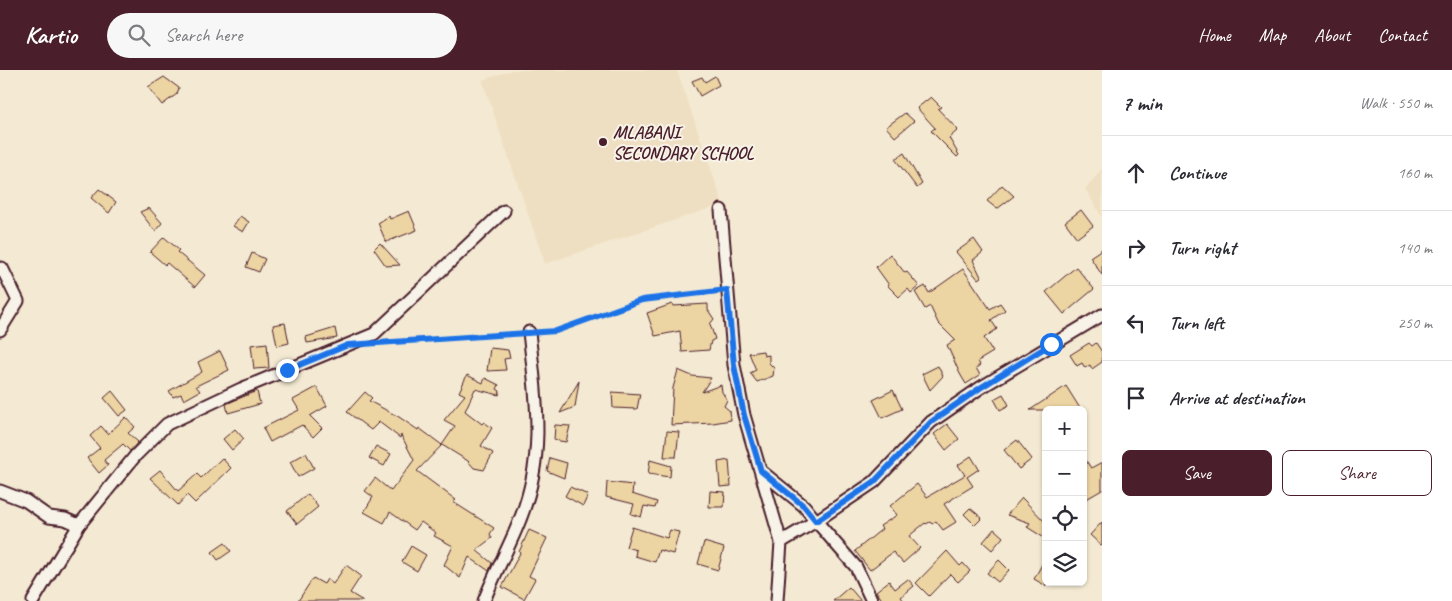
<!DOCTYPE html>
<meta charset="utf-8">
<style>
:root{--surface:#fff;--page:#f7f7f7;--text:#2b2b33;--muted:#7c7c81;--line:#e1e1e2;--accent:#4a1f2b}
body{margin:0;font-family:Caveat,sans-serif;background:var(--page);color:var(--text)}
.controls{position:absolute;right:15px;bottom:15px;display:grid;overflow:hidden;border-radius:8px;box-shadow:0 1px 4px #0004}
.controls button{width:45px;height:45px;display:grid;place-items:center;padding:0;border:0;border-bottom:1px solid var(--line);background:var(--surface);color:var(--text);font:25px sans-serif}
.stop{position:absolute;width:15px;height:15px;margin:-11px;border:4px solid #1a73e8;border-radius:50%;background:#fff}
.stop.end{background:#1a73e8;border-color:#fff;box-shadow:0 1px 5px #0008}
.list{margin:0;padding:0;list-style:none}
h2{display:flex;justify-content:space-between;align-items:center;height:65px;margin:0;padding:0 20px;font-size:21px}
h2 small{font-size:16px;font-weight:400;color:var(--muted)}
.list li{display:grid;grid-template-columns:32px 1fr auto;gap:15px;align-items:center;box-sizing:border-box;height:75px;padding:0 20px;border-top:1px solid var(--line)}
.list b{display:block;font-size:19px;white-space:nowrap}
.list em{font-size:16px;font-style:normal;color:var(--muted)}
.actions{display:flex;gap:10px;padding:15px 20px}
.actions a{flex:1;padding:11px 0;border:1px solid var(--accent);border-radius:8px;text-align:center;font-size:18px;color:var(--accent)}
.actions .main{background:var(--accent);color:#fff}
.icon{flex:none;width:28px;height:28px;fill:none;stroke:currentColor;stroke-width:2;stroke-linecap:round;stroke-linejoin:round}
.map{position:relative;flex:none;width:1102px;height:531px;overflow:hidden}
header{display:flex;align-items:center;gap:30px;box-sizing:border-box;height:70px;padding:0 25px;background:var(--accent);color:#fff}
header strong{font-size:24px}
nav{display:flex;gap:28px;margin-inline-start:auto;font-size:18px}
.search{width:350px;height:45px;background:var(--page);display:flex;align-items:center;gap:12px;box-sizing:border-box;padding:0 18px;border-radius:28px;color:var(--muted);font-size:19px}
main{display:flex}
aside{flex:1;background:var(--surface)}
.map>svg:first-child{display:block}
.built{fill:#efdfc2}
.building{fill:#edd4a3;stroke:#4a1f2b}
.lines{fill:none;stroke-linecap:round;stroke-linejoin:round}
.street-casing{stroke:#4a1f2b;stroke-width:15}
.path{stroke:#4a1f2b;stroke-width:2;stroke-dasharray:1 4;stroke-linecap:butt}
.street{stroke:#f7f3e8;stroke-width:11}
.route{stroke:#1a73e8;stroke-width:6}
.poi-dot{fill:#4a1f2b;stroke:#f7f3e8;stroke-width:2}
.labels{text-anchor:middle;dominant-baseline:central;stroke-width:4;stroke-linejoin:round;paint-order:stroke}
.poi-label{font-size:18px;font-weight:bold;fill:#4a1f2b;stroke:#f7f3e8;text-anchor:start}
</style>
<header>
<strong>Kartio</strong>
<div class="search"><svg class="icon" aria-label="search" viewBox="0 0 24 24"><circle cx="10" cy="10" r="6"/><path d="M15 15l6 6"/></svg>Search here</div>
<nav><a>Home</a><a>Map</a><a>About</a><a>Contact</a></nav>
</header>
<main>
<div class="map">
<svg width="1102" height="531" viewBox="0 0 1102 531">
<rect width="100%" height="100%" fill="#f4ead3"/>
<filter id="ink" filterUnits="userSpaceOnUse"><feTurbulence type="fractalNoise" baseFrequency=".02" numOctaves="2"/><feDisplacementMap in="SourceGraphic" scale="10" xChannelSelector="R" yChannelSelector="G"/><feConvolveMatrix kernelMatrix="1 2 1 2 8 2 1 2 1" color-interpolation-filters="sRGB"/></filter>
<g filter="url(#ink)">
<!-- built -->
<path class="built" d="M512 0H677L723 134 545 194 482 10Z
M1102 99V147L1085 119Z"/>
<!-- building -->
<path class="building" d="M715 6 719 15 700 26 692 11 702 7 705 12Z
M164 7 179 18 177 24 162 35 148 17Z
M931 27 941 37 938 39 958 60 949 68 959 85 957 87 931 61 935 58 917 38Z
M905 43 914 51 895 67 886 57Z
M904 83 922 114 917 118 895 89Z
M1002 115 1014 126 997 139 987 131Z
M99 119 116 132 109 143 91 128Z
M149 138 162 153 155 161 140 142Z
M1081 140 1093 156 1077 168 1065 152Z
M409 141 417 160 386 172 378 153 389 146 390 149Z
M240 146 249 152 243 162 233 156Z
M164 167 179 180 177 182 205 205 195 217 167 193 165 195 150 182Z
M974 169 983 182 973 190 981 207 978 209 956 182Z
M380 173 400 195 386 196 374 179Z
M1102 179V205L1090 187Z
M252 183 265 189 259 202 246 197Z
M890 184 905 203 907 202 919 216 911 223 908 219 899 227 887 215H889L876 197Z
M1076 197 1094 219 1064 244 1046 222Z
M963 199 990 239 1000 233 1005 240 991 250 997 259 984 268 993 282 978 291 980 295 976 298 980 305 966 314 960 304 947 275 955 270 938 253 930 236 925 239 915 222 925 216 929 223Z
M672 234 673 236 708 234V240L714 249 710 254 715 269 711 271 709 280 682 282 680 261 655 266 647 243Z
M285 253 289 273 277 276 273 255Z
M335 258 337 268 307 273 306 267Z
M267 273 269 298 254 299 251 275Z
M1089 273 1092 276 1096 273 1102 282V292L1092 299 1090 295 1085 298 1082 293 1077 296 1070 285Z
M490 278 508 280 510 288 504 289 506 300 487 301Z
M220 281 229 300 196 316 200 321 184 330 181 324 173 327 169 321 202 302 198 292Z
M763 281 764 286 769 285V293L774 298 773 306 757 312 750 303 756 300 749 283Z
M938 296 943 306 930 320 922 304Z
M678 300 692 306 711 308 702 322 721 315 722 322 727 330 724 336 730 341 731 350 713 353 671 355 673 318Z
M467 305 483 313 485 308 499 315 497 319 500 321 499 325 475 319 465 341 482 354 484 352 492 358 481 376 493 383 484 400 474 398 468 391 442 375 455 356 444 350 465 325 459 322Z
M579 311 575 337 560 343Z
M1066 316 1081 340H1030Z
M317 317 327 336 310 346 322 358 313 367 302 355 270 372 263 358 299 340 293 330Z
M893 320 902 339 882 348 873 330Z
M112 321 127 340 119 346 104 328Z
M257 321 260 334 228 343 226 334Z
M365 322 372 328 369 331 399 347 418 360 419 358 442 375 417 401 456 430 453 432 494 458 490 464 492 468 476 480 492 493 489 501 469 487 460 508 444 495 453 476 434 466 436 463 421 452 415 460 390 442 384 453 364 442 373 427 365 421 375 408 391 421 414 390 401 365 400 368 379 352 371 360 347 342Z
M612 322 640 324 637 339 613 338Z
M1003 324 1009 335 1000 340 994 329Z
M126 347 135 357 128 363 138 372 130 381 123 374 104 390 108 395 99 403 87 388 100 378 90 366 101 356 108 364Z
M947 354 959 369 946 380 934 364Z
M555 355 570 356 566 372 554 370Z
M235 359 244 369 232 380 223 369Z
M667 361 679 362 676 387H664Z
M1017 370 1032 389 1019 399 1004 380Z
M376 376 391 384 384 396 369 388Z
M306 383 314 398 298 407 290 392Z
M971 386 979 399 967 407 973 416 944 434 956 452 943 460 936 451 932 454 930 452 926 454 925 453 909 466 920 478 903 493 893 482 870 500 855 481 882 459 880 456 897 445 890 436 917 414 927 427 965 405 958 395Z
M1083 386 1091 398 1102 392V420L1083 431Z
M222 388 231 398 195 433 187 425 178 435 150 408 160 400 178 421 197 404 201 408Z
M550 388 567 393 564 408 547 401Z
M650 390 671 396 670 407 648 404Z
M729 390 731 416 720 417 718 392Z
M607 412 633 415 632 424 657 432 655 438 644 436 641 447 631 444 634 434 606 427Z
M570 417 588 425 583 436 565 426Z
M710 421 725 422 724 437H709Z
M308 424 318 437 297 454 287 441Z
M1022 428 1046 453V469L1027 457 1030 453 1007 445Z
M970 438 982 448 975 455 964 444Z
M1102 452V476L1090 465Z
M632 457 667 468 670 460 679 462 673 484 659 480 655 492 635 486 636 480 626 477Z
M994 459 1003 467 992 480 983 472Z
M529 460 547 468 529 506 535 509 524 529 502 517 520 483 519 482Z
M704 472 724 478 718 500 698 494Z
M225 473 231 481 218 490 212 482Z
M411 476 426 485 417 501 402 492Z
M947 481 960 496 963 493 970 501 958 512 950 504 929 526 916 513Z
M1046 487V516L1034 509Z
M999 490 1009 500 998 512 987 503Z
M346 495 361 506 350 523 363 531H298L313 508 324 514 327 509 333 514Z
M908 509 914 516 901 527 904 531H883L876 521 889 511 895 519Z
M849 517 861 531H833Z"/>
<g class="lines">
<defs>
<path id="street" d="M721 140 734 295 744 345 781 472 777 531
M0 260 18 231 2 198
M761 401 804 436 816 451 856 497 872 531
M0 421 26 431 49 447 65 449 79 455
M781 472 816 451 874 412 931 352 980 318 1102 245
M33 531 79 455 136 385 167 354 241 319 374 264 504 141
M484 531C495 502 510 476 521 447 546 383 536 327 529 262"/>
</defs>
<!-- street casing -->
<use href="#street" class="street-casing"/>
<!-- path -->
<path class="path" d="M541 262 556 261 642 230 717 221
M383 272 518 263"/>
<!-- street -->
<use href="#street" class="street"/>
</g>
</g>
<g class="lines" filter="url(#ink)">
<!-- route -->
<path class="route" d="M287 300 348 275 556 261 642 230 727 220 734 295 744 345 761 401 804 436 816 451 874 412 931 352 980 318 1051 274"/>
</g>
<!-- markers -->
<circle class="poi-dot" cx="603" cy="72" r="5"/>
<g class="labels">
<!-- poi labels -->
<g class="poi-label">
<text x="613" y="62">MLABANI<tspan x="613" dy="21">SECONDARY SCHOOL</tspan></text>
</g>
</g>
</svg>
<div class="controls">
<button>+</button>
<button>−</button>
<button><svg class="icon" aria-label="locate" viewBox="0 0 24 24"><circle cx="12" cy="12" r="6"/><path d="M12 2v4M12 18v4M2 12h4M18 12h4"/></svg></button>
<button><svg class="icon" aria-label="layers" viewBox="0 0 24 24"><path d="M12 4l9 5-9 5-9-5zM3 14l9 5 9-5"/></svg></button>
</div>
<div class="stop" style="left:1051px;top:274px"></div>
<div class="stop end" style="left:287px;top:300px"></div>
</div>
<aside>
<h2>7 min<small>Walk · 550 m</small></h2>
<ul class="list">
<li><svg class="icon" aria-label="ahead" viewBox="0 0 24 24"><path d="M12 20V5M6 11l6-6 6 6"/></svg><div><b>Continue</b></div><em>160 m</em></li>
<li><svg class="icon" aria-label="right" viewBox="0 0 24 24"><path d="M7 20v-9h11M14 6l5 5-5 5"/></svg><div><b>Turn right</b></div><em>140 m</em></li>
<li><svg class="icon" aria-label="left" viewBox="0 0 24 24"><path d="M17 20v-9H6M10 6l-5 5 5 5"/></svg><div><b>Turn left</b></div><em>250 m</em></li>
<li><svg class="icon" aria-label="arrive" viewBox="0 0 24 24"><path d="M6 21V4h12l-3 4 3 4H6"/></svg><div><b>Arrive at destination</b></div></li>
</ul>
<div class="actions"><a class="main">Save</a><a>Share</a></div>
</aside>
</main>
